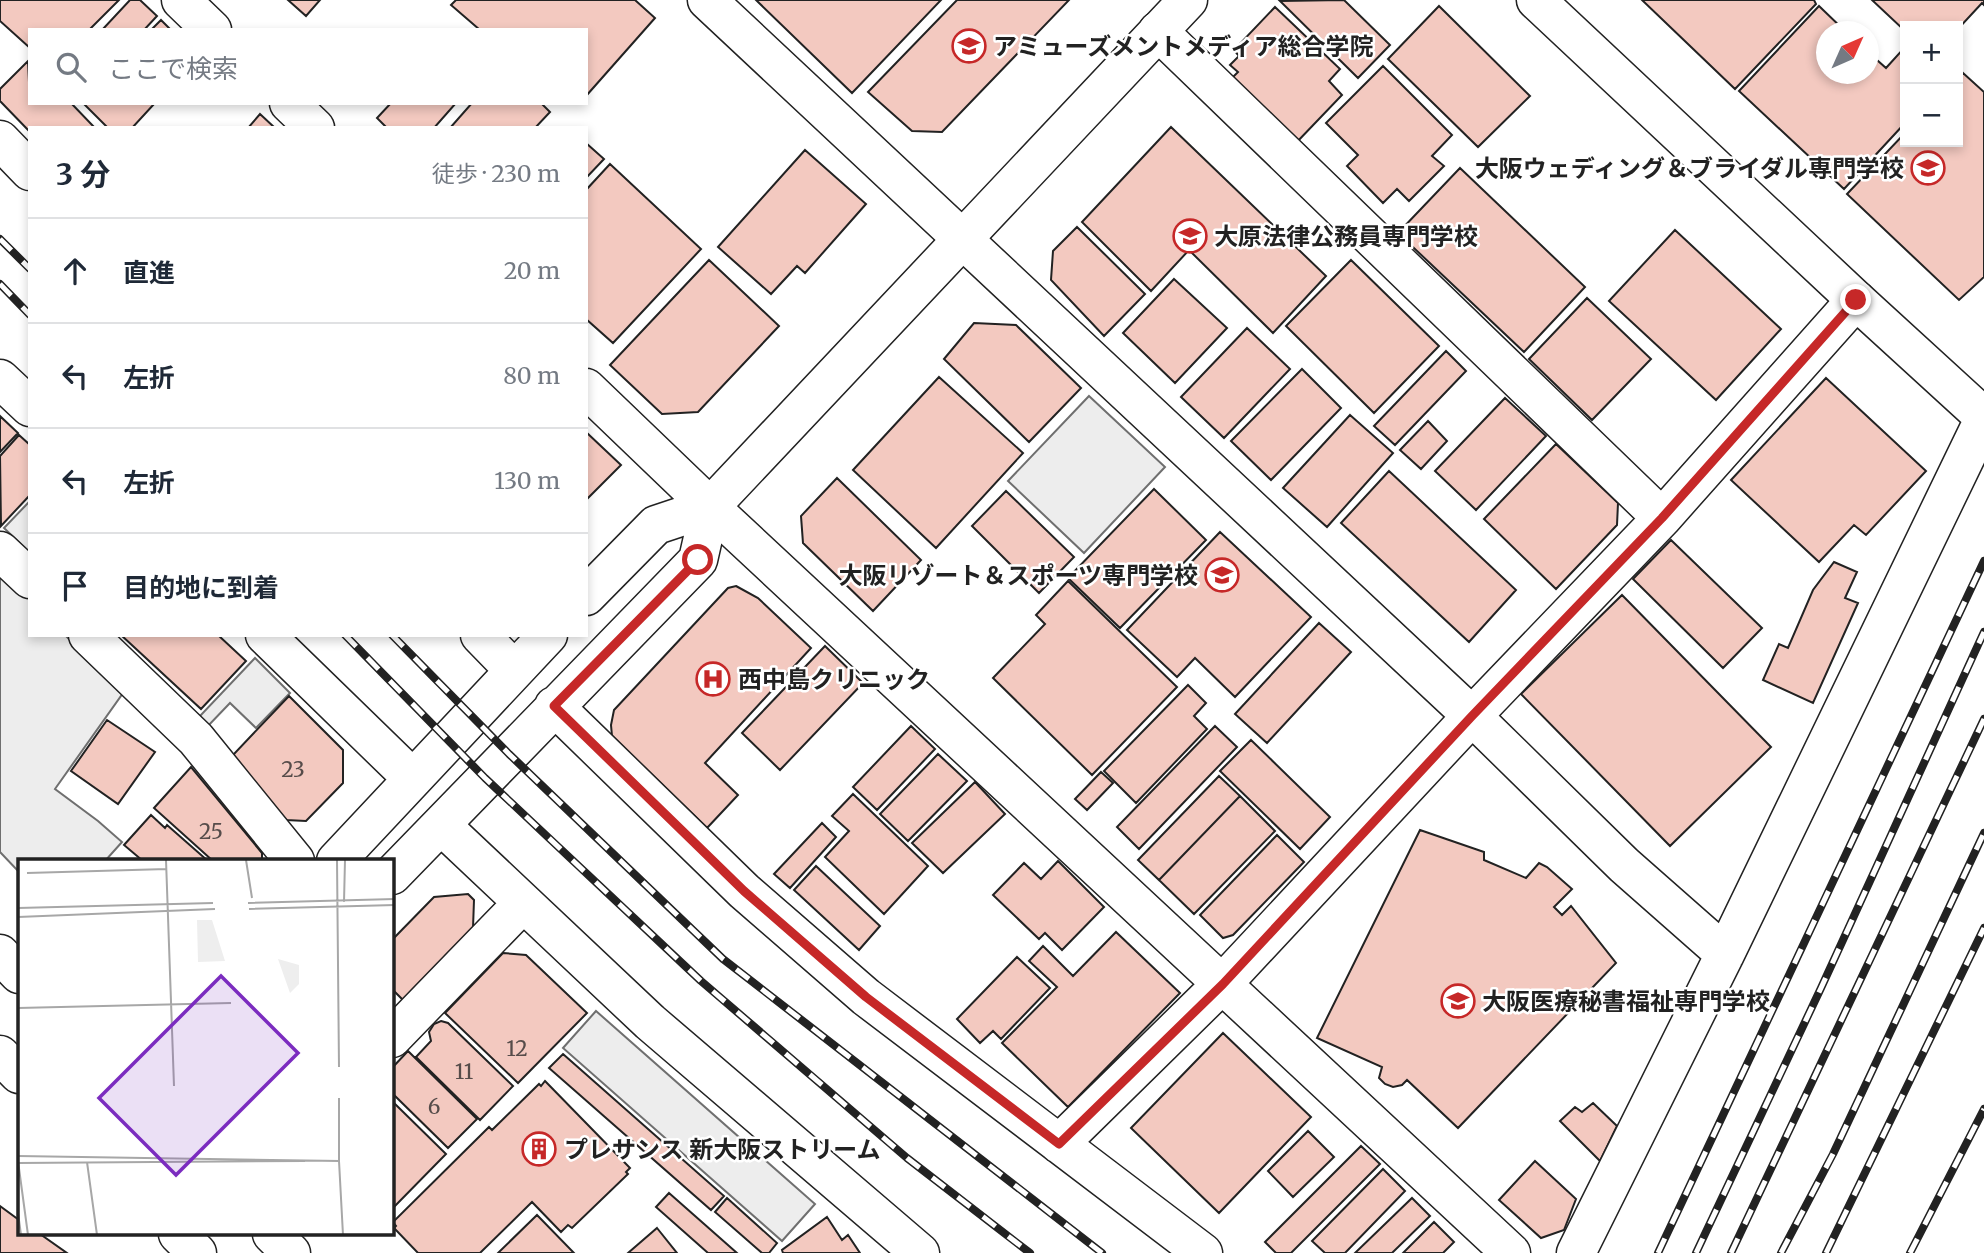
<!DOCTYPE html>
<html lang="ja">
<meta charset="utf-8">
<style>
:root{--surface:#fff;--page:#f2f2f3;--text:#1f2937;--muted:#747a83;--line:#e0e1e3}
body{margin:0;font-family:Merriweather,"Noto Sans JP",serif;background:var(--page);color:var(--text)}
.controls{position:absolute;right:21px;top:21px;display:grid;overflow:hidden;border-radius:0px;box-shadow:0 4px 10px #0003}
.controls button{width:63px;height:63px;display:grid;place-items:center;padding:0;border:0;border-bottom:2px solid var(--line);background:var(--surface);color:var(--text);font:35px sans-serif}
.compass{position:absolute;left:1816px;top:21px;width:63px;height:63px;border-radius:50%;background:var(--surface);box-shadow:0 4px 10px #0003;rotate:45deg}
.stop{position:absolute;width:21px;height:21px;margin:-16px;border:5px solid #c62828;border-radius:50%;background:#fff}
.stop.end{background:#c62828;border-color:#fff;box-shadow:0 2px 7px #0008}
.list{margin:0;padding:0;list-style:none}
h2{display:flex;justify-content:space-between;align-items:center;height:91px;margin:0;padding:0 28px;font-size:30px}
h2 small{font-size:23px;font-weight:400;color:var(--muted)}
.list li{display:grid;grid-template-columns:46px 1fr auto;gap:21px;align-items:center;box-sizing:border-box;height:105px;padding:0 28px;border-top:2px solid var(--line)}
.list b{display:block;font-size:26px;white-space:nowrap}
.list em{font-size:23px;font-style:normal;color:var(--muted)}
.icon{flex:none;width:38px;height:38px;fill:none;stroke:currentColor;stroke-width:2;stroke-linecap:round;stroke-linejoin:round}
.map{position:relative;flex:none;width:1984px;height:1253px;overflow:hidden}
.search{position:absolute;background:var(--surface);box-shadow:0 4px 10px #0003;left:28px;top:28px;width:560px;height:77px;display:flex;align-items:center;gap:18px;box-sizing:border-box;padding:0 24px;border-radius:0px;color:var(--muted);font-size:26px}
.panel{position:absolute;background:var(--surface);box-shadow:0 4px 10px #0003;left:28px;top:126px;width:560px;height:511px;border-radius:0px}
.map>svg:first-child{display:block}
.parking{fill:#ededed;stroke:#6f6f6f;stroke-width:2}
.building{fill:#f3c9c0;stroke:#222;stroke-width:2}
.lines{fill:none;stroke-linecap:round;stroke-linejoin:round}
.street-casing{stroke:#222;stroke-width:41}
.secondary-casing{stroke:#222;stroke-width:41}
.primary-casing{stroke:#222;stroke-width:41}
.street{stroke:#fff;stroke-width:38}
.secondary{stroke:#fff;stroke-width:38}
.primary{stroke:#fff;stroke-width:38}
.rail-casing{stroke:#222;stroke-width:8}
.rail{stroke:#fff;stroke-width:5;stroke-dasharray:16;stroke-linecap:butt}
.route{stroke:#c62828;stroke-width:9}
.labels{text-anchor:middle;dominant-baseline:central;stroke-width:5;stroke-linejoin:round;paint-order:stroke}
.number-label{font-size:21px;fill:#564c4a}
.poi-label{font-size:24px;font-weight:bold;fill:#222;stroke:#fff;text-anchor:start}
.inset-road{fill:none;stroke:#a7a7a7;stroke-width:2}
.view{fill:#7b2cbf;fill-opacity:0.15;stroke:#7b2cbf;stroke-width:3.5}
.inset-edge{fill:none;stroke:#222;stroke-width:3.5}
</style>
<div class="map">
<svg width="1984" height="1253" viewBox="0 0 1984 1253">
<rect width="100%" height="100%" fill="#fff"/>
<!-- parking -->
<path class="parking" d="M1089 396 1165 467 1084 553 1008 481Z
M28 503 30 505V553L4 528Z
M0 570 30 600V635H65L123 693 55 789 98 821 122 842 105 861H19V872L0 852Z
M255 658 290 693 256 728 230 703 207 727 199 717Z
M596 1011 815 1204 782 1241 563 1048Z"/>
<!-- building -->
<path class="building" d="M0 0H119L89 30H30V48L0 21Z
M130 0H140L157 16 144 30H102Z
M288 0H320L306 16Z
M456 0H635L655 18 586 96V30H480L451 5Z
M756 0H941L852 93Z
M957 0H1069L942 132 912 131 868 92Z
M1344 0 1390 45 1358 78 1280 1Z
M1642 0H1814L1816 4 1735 89Z
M1872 0H1984V5L1982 3 1958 29V26H1905V31Z
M1439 6 1530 96 1478 147 1388 59Z
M1819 6 1846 32H1826V74H1868V52L1886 68 1905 47V123L1844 189 1739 91Z
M1275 7 1340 69 1329 81 1342 95 1295 144 1229 81 1238 72 1230 65 1239 56 1234 50Z
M161 20 171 30H151Z
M28 61 30 103H71L95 128H30V132L0 101V89Z
M1383 66 1452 135 1432 156 1444 166 1409 201 1397 189 1383 203 1347 166 1358 155 1326 123Z
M1963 73 1984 92V277L1959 300 1847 194 1905 133V142H1958V78Z
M83 103H155L132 128H108Z
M391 103H456L434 128H387L377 118Z
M472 103H541L550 112 535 128H450Z
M260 114 275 128H248Z
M1171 127 1326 276 1273 333 1189 250 1151 291 1082 222Z
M586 143 604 159 586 178Z
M805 150 866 204 805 273 797 266 771 294 718 247Z
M610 164 701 249 613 343 586 319V190Z
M1460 168 1585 287 1524 352 1398 233Z
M1077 227 1145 294 1104 336 1051 280 1053 251Z
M1675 230 1781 329 1716 400 1609 301Z
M709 260 779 326 698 412 662 414 610 365Z
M1351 260 1439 346 1374 413 1286 326Z
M1174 279 1227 328 1175 383 1123 333Z
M1587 298 1651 359 1592 420 1529 359Z
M974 323 1016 325 1081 388 1029 442 944 359Z
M1247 328 1290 369 1224 438 1181 397Z
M1446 351 1466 371 1395 445 1374 426Z
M1302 369 1341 408 1271 480 1231 441Z
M939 377 1023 453 936 548 853 470Z
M1826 378 1926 471 1866 535 1854 525 1819 562 1731 480Z
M1505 398 1546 436 1476 510 1435 471Z
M1350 415 1393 453 1327 527 1283 488Z
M0 416 18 433 0 452Z
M1428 421 1447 441 1421 469 1400 450Z
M586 432 621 465 586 500Z
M19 435 30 445V495L1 526 0 456Z
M1556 444 1618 503 1617 525 1556 589 1484 519Z
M1389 471 1516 590 1469 642 1341 523Z
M837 478 921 560 873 611 803 543 801 516Z
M1154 489 1206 540 1120 628 1068 578Z
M1006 491 1074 557 1039 593 972 526Z
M1220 532 1311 617 1235 697 1195 658 1177 677 1127 630Z
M1671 540 1762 628 1723 668 1633 579Z
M1834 562 1857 572 1845 598 1858 603 1813 703 1763 680 1779 644 1788 648 1813 590Z
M1068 581 1177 687 1092 775 993 678 1045 624 1036 615Z
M736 586 758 598 811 648 705 763 738 795 707 828 612 736 611 725 614 710 728 588Z
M1622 595 1771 747 1670 846 1521 694Z
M1319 623 1351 652 1267 743 1235 714Z
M121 635H218L246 661 201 709Z
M825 646 863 683 780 770 742 733Z
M1188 685 1206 703 1194 716 1207 729 1136 803 1104 771Z
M289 696 343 750V783L306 821 286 820 233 755Z
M107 720 155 752 118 804 71 771Z
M911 726 935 749 877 810 853 787Z
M1215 726 1237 747 1139 849 1117 827Z
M1251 740 1330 817 1300 849 1220 771Z
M938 754 967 781 908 841 880 814Z
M191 767 262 853V861H213L154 808Z
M1101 772 1113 783 1087 810 1075 799Z
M1219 776 1240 796 1159 880 1138 860Z
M975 782 1005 814 943 873 912 843Z
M853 794 928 866 884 914 825 857 849 831 832 816Z
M1240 796 1275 831 1194 914 1159 880Z
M151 815 165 828 167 825 208 861H143L124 845Z
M822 823 836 837 790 888 774 874Z
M1420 830 1484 852V860L1526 878 1539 863 1547 867 1572 889 1554 907 1562 915 1571 906 1616 963 1458 1128 1407 1080 1402 1085 1393 1087 1385 1084 1379 1078 1382 1067 1317 1038Z
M1277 835 1304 862 1233 935 1223 938 1200 915Z
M1058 861 1104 907 1062 950 1045 933 1039 939 993 895 1024 863 1041 879Z
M816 866 880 926 859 950 794 890Z
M468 894 474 900 473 928 403 1000 392 989V940L434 897Z
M1116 932 1180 993 1068 1107 1002 1043 1057 987 1029 961 1043 946 1073 976Z
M503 953 526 955 587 1013 518 1083 445 1013Z
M1017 957 1050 988 1001 1039 993 1031 980 1043 957 1019Z
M441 1021 448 1023 513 1086 480 1120 416 1057 431 1041 429 1032 434 1024Z
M1223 1033 1311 1117 1219 1213 1131 1128Z
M408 1051 477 1119 448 1148 392 1093V1068Z
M563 1054 724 1196 711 1210 549 1068Z
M545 1081 630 1168 626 1172 628 1174 572 1228 568 1225 561 1232 532 1202 480 1253H418L394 1228 396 1226 393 1222 489 1127 492 1130 539 1084 541 1086Z
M392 1101 446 1154 392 1209Z
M1593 1103 1617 1126 1600 1161 1560 1121 1575 1107 1582 1112Z
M1308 1131 1334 1157 1293 1197 1268 1171Z
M1361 1146 1380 1164 1291 1253H1276L1265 1242Z
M1535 1161 1576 1199 1564 1230 1541 1238 1499 1200Z
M1383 1169 1405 1191 1345 1253H1325L1312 1241Z
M669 1193 737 1253H708L656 1207Z
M727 1198 777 1243 769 1253H762L715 1212Z
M1412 1198 1430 1216 1392 1253H1355Z
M0 1206 19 1220V1234H40L67 1253H0Z
M537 1215 574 1253H498Z
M827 1217 842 1240 848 1235 860 1253H783L782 1250Z
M1434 1222 1454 1242 1443 1253H1403Z
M657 1228 677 1253H628Z"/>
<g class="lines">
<defs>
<path id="street" d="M181 0 212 30
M707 0 1472 716 1624 865 1725 954
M1158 31 1662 518
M289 103 315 128
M0 140 30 171
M0 379 30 407
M586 388 710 507 1511 1253
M0 551 30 579
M586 596 656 525 710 507
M88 635 196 739 295 861
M265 635 412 778
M480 635 514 670
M554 706 744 891 866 997 1203 1253
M441 825 650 1022 920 1253
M336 861 548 635
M392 875 698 560 710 507
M392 1038 523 903
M1059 1144 1223 983 1472 716 1662 518 1856 300 1984 417
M1576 1253 1725 954 1984 419"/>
<path id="secondary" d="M1536 0 1856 300
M710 507 1188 0"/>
<path id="primary" d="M0 954 19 974
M0 1055 19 1074
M178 1234 197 1253
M272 1234 291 1253"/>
</defs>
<!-- street casing -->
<use href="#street" class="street-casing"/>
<!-- secondary casing -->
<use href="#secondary" class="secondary-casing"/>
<!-- primary casing -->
<use href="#primary" class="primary-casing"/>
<!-- street -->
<use href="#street" class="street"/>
<!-- secondary -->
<use href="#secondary" class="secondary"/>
<!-- primary -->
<use href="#primary" class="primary"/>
<defs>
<path id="rail" d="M0 239 30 269
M0 284 30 315
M345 635 485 778 701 981 907 1158 1030 1253
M392 635 509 754 723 959 1102 1253
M1658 1253 1984 561
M1696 1253 1821 988 1984 632
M1731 1253 1984 719
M1781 1253 1833 1154 1984 833
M1826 1253 1984 928
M1910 1253 1984 1109"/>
</defs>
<!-- rail casing -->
<use href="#rail" class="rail-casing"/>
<!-- rail -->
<use href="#rail" class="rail"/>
</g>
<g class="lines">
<!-- route -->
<path class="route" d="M698 560 554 706 744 891 866 997 1059 1144 1223 984 1472 716 1662 518 1856 300"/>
</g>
<!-- icons -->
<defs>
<symbol id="university-ring" viewBox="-11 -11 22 22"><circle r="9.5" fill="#fff" stroke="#c62828" stroke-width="1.5"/><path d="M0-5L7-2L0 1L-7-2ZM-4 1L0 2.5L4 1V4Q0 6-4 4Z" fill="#c62828"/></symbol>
<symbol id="hospital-ring" viewBox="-11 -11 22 22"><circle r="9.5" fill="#fff" stroke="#c62828" stroke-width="1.5"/><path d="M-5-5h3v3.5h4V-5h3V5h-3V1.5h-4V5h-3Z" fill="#c62828"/></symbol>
<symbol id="building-ring" viewBox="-11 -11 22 22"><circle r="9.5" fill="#fff" stroke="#c62828" stroke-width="1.5"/><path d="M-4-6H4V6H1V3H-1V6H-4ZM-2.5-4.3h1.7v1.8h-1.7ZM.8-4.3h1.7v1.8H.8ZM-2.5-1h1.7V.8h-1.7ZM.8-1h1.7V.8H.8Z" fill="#c62828"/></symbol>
</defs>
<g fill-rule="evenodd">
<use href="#university-ring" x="950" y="27" width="38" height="38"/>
<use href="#university-ring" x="1909" y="149" width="38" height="38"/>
<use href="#university-ring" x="1171" y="217" width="38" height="38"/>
<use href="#university-ring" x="1203" y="556" width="38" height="38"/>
<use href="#hospital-ring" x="694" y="660" width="38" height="38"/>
<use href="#university-ring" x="1439" y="982" width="38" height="38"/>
<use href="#building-ring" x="520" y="1130" width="38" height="38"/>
</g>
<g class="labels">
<!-- number labels -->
<g class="number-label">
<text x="293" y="769">23</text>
<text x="211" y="831">25</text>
<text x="517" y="1048">12</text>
<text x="464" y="1071">11</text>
<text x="434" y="1106">6</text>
</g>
<!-- poi labels -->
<g class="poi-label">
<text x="993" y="46">アミューズメントメディア総合学院</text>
<text x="1904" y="168" text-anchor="end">大阪ウェディング＆ブライダル専門学校</text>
<text x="1214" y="236">大原法律公務員専門学校</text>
<text x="1198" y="575" text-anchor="end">大阪リゾート＆スポーツ専門学校</text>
<text x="738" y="679">西中島クリニック</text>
<text x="1482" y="1001">大阪医療秘書福祉専門学校</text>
<text x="564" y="1149">プレサンス 新大阪ストリーム</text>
</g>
</g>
<!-- overview -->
<g transform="translate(18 859)">
<rect width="376" height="376" fill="#fff"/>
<path d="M179 61H194L207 102 180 103ZM260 100 281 106V125L272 134Z" fill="#eee"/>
<path class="inset-road" d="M148 1 156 227M228 1 234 39M319 1 321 208M9 14 149 10M326 43 327 1M230 44 377 40M0 49 195 44M231 50 377 46M0 58 197 50M0 149 213 144M0 297 321 302 325 376M0 302 10 376M321 302V239M69 303 79 376M0 304 287 302M0 354 3 376"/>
<path class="view" d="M203 117 280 194 158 316 81 239Z"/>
<rect width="376" height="376" class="inset-edge"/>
</g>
</svg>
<div class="controls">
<button>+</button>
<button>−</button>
</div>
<svg class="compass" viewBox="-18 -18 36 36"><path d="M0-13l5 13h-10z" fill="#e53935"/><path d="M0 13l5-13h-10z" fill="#747a83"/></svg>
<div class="stop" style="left:698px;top:560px"></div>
<div class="stop end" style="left:1856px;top:300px"></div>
<div class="search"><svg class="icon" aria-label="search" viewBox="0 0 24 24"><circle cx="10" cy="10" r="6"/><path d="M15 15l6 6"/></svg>ここで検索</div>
<section class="panel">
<h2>3 分<small>徒歩 · 230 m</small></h2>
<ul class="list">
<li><svg class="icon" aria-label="ahead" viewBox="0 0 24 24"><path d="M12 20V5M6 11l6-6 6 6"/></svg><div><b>直進</b></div><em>20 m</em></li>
<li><svg class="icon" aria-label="left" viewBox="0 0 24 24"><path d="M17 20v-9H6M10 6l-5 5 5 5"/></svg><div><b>左折</b></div><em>80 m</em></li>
<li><svg class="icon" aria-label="left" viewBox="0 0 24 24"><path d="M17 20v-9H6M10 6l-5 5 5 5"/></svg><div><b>左折</b></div><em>130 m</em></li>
<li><svg class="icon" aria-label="arrive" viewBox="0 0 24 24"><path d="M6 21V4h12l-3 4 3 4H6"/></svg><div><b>目的地に到着</b></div></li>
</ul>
</section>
</div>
